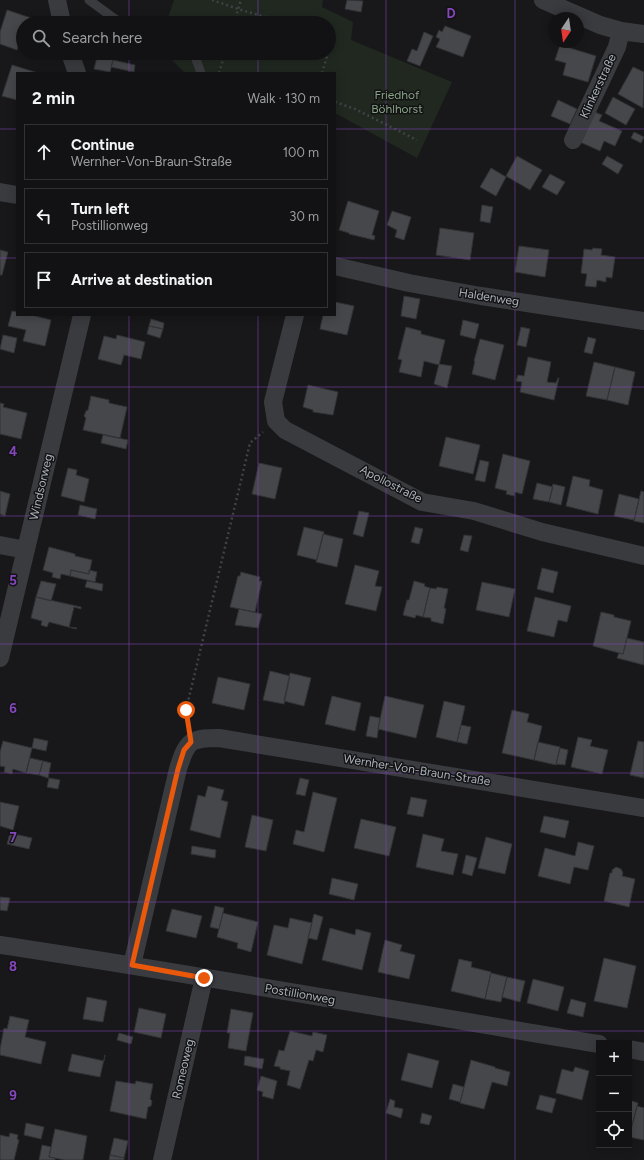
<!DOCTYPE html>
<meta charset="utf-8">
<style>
:root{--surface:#121214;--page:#1f2022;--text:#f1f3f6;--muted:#9c9ea0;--line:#313234}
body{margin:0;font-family:Figtree,sans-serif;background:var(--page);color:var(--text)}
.controls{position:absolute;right:12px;bottom:12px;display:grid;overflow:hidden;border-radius:0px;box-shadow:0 2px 10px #0003}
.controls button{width:36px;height:36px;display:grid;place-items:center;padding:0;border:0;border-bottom:1px solid var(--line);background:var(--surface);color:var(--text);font:20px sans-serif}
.compass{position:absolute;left:548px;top:12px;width:36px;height:36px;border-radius:50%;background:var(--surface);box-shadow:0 2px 10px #0003;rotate:193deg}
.stop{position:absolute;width:12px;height:12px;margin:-9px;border:3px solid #ea580c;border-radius:50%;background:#fff}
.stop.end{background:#ea580c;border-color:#fff;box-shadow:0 1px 4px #0008}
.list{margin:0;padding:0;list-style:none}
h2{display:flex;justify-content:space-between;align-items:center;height:52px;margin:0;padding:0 16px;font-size:17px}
h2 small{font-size:13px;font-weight:400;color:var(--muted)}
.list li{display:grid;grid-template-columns:26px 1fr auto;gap:12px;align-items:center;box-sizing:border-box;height:56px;margin:0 8px 8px;padding:0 8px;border:1px solid var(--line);border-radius:0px}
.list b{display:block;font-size:15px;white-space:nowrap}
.list p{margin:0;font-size:13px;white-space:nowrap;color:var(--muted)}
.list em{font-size:13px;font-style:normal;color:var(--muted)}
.icon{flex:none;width:22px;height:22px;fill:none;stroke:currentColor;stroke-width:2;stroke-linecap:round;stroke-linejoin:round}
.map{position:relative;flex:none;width:644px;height:1160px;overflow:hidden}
.search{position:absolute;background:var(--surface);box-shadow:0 2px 10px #0003;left:16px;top:16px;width:320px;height:44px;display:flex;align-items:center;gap:10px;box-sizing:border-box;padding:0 14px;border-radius:22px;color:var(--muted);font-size:15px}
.panel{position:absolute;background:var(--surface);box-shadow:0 2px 10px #0003;left:16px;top:72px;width:320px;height:244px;border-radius:0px}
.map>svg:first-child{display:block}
.green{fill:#202820}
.building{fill:#45474a;stroke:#323336}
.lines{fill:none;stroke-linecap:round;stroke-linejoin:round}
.path{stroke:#3f4246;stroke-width:2.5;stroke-dasharray:2 3;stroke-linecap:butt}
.service{stroke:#393b3f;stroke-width:9}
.minor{stroke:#393b3f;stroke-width:18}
.route{stroke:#ea580c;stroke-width:5}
.grid{fill:none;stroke:#8547be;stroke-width:1;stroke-opacity:0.55}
.labels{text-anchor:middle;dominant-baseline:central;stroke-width:3;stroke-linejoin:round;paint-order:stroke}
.street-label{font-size:12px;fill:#abb2b9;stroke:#131315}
.park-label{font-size:12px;fill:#87a383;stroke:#131315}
.grid-label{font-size:13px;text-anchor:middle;font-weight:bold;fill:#8547be;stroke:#131315;stroke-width:3;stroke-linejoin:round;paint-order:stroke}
</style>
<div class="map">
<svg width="644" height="1160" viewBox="0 0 644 1160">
<rect width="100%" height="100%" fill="#18181a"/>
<!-- green -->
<path class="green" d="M174 0H323L322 7 353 22 351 40 452 82 417 158 335 113V73H185L165 53H329V23H166Z"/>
<!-- building -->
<path class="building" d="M347 0 363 1 361 12 345 9Z
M7 10 46 23H23V37H21L17 50 0 44V32Z
M445 26 471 36 463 57 436 47 440 39 436 37 439 30 442 32Z
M424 32 433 36 420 66 407 61 412 49 417 51Z
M560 45 596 56 588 82 563 75 566 63 555 60Z
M98 53H115L110 72 94 69Z
M113 60 135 65 134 72 111 67Z
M12 65 38 73H17V100L2 96Z
M633 67 644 72 643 108 618 94Z
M613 97 635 109 626 125 605 113Z
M558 100 577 109 570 124 551 116Z
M592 111 602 115 599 121 622 131 615 146 604 141 600 151 578 141Z
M634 132 644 137 641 143 631 138Z
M517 156 542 170 530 190 506 176Z
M607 156 623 165 618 174 602 164Z
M491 168 506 177 496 196 480 187Z
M550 174 565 182 557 195 542 187Z
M348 201 379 211 372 235 375 236 374 240 349 234V233L339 230Z
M482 205 493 207 490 223 480 221Z
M392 211 411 217 404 240 395 237 397 230 387 225Z
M440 228 474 233 470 260 436 255Z
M519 246 549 250 545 277 515 272Z
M593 248 602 249 601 255 615 257 612 278 606 277V282L597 280 596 287 585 286 587 274 581 273 584 249 592 250Z
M0 250 8 252 2 275H0Z
M404 296 420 299 416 319 401 316Z
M335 302 354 306 347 335 320 329 323 315H335Z
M12 311 17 312V315H31L51 320 45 346 23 341 26 330 8 326Z
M151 319 164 323 163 329 149 326Z
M463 320 479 324 475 339 460 335Z
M149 326 163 329 160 338 147 334Z
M406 327 421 331V334L445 340 439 365 424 361 421 377 399 372 402 360 398 359Z
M521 327 530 329 526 347 517 345Z
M3 335 17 338 14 353 0 349Z
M117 335 145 342 141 359 124 355 121 365 98 359 104 336 116 339Z
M588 337 596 339 592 354 584 352Z
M480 339 504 345 495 380 472 374 475 361H474Z
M528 357 551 362 547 382 556 383 558 378H559L554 400 520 392 522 382 516 381 518 375 524 376Z
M594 362 615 367 607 400 586 396Z
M439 364 452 366 447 388 434 384Z
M615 367 635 372 628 405 607 400Z
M308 385 338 392 333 415 313 412V410L303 407Z
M91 396 109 400V403L127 407 120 438 83 430 86 418 84 416 86 411 88 410Z
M0 403 4 404 3 407 27 413 21 439 0 434Z
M103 435 128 440 126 449 101 443Z
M446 437 480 445 473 474 439 466Z
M503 454 530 461 522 494 515 492 514 496 506 494 507 491 495 488Z
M480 460 489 462 485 482 475 480Z
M259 463 282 468 275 499 252 494Z
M68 468 77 470 76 475 89 479 84 502 61 496Z
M573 476 590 480 589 486 603 490 598 514 566 506Z
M537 483 553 487 549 502 533 499Z
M553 484 565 487 561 505 549 502Z
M0 491 10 494 5 516 0 514Z
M641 491 644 492V523L634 521Z
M619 494 639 499 634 520 614 516Z
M80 505 97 509 95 519 78 515Z
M359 511 369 513 363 537 353 534Z
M304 527 324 532 317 560 297 555Z
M415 527 423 529 419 544 411 542Z
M323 534 343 539 337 567 316 562Z
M464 535 472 536 468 552 460 550Z
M49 547 75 554V556L92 560 89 574 71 570 70 576 61 574 60 579 52 577 53 573 43 570Z
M355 565 379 571 375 586 382 587 376 611 345 604Z
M542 568 558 572 553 593 537 589Z
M71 570 89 574V570L97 572 95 582 70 576Z
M241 572 260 577 259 581H262L255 612 230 607 238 576H240Z
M41 581 56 584 51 601 36 597Z
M87 581 103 584 102 591 85 587Z
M414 581 425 584 424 586 430 588 423 617 416 615 415 618 403 615 407 600H409Z
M482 582 515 589 509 617 476 610Z
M437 587 448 589 444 608 446 609 443 624 431 621V618L423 617 430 588 436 589Z
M36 597 81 607V609L74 607 69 627 77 628 76 629 49 622 47 627 41 625 42 621 31 618Z
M535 597 571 606 567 622 558 620 554 637 527 631Z
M239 609 262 614 258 628 235 625Z
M601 612 614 615V617L631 621 623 654 593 646Z
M627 638 644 642V665L617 658 619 653 623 654Z
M270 671 290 676 284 704 263 700Z
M290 673 311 678 304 706 284 701Z
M218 677 250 684 244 710 212 703Z
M332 696 361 703 355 731 325 724Z
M385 696 424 705 416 738 378 729Z
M444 701 465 706 457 742 436 737Z
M512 710 529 714 527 722 542 726 534 760 502 753Z
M370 716 380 718 377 738 366 736Z
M461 725 471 727 467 744 457 742Z
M578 737 592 740 590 746 608 750 602 774 571 767Z
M34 738 48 741 46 751 32 748Z
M3 741 32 748 26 773 13 769 12 774 4 772 5 767 0 766V752Z
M638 741 644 742V778L630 775Z
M538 742 560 747 556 765 534 760Z
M560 748 568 750 565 765 556 764Z
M30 758 43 761 39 775 26 773Z
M43 761 51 763 48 778 39 775Z
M49 778 60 780 58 789 47 787Z
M300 778 309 780 305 796 296 794Z
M208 786 224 790 221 800 228 802 220 838 190 830 198 795 205 797Z
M313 792 337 798 324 852 293 844 296 830 304 832Z
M411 797 427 800 423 817 407 814Z
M0 802 19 806 13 830 0 826Z
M252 815 273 820 266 851 245 847Z
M544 816 569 821 565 838 540 832Z
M361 819 396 827 389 856 354 848Z
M10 833 32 838 29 849 7 844Z
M423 834 444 839 441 851 458 854 453 875 416 867Z
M486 837 512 844 505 874 478 868Z
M578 842 594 846 588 870 574 867 570 884 538 876 545 848 575 856Z
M192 846 216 850 215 858 191 854Z
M466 855 477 858 472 876 462 873Z
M616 867 621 869 623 873 622 876 635 879 629 907 604 901 610 873H612V870Z
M332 878 358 884 354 900 329 894Z
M0 897 10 898 7 911 0 910Z
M215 906 224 908 219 929 210 927Z
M172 909 202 916 196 938 166 931Z
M223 913 258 922 251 952 237 948 238 943 217 937Z
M314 914 323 917 317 940 308 938Z
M290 918 312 923 302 964 267 955 274 925 288 928Z
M330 928 355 935 356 929 371 933 362 970 322 960Z
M385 940 402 945 400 951 415 955 409 979 378 972Z
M604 958 636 966 627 1008 594 1001Z
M459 959 472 962 471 967 491 972 485 999 451 991Z
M491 973 507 977 501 1002 485 999Z
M507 977 525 981 520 1002 502 997Z
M533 979 564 987 558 1011 527 1003Z
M87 997 107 1001 103 1022 83 1019Z
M571 999 586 1003 583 1017 567 1013Z
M139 1008 166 1014 161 1038 134 1032Z
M231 1009 253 1013 246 1051 228 1048 230 1033H227Z
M10 1016 29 1020 25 1037 46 1042 41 1064 0 1055V1049L4 1028 7 1029Z
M290 1031 312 1036 313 1032 327 1035 323 1052 316 1050 313 1061 309 1060 300 1089 287 1085 290 1071 280 1069V1067L274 1066 279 1050 284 1051Z
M119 1033 133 1037 131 1044 117 1040Z
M408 1053 439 1061 432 1088 401 1080Z
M72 1054 104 1061 105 1055 100 1077 68 1071Z
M245 1056 264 1059 262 1069 244 1065Z
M471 1060 495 1067V1068L510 1072 507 1086 492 1082 484 1109 460 1103Z
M575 1067 589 1071 582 1100 556 1093 562 1069 573 1072Z
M261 1076 277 1081 273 1099 262 1096 263 1092 257 1090Z
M116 1081 135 1084 136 1081 153 1084 150 1099 152 1101 151 1106 148 1107 146 1119 110 1111Z
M453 1084 464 1087 460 1102 449 1099Z
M540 1095 556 1099 552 1113 536 1109Z
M390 1099 395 1101 394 1107 403 1109 401 1118 386 1113Z
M629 1100 638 1103 630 1133 629 1132Z
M637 1106 644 1108V1140L629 1137Z
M422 1113 432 1116 429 1125 420 1123Z
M26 1123 44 1127 41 1139 24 1135Z
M55 1129 87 1136 83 1160H65L49 1157Z
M10 1133 18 1135 17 1139 19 1140 14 1160H0V1135L9 1137Z
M114 1138 128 1141 124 1158 110 1155Z
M42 1145 51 1147 49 1157 55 1158V1160H39Z
M110 1155 124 1158V1160H109Z"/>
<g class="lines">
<!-- path -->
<path class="path" d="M212 0 238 9 286 23
M234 23 241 0
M329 35 333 37 329 51
M219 73 225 53
M322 73 328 53
M335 102 355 109 417 140
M188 724 186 710 250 443 263 432"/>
<!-- service -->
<path class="service" d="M89 0 115 19 123 23
M191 53 194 54 201 73"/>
<!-- minor -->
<path class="minor" d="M57 0 62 23
M543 0 600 25 621 31 644 34
M70 53 77 73
M573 140 617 47 621 31
M0 192 17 195
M335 266 409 283 481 296 644 321
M295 315 273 402 276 421 285 430 422 502 474 511 542 532 644 556
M0 545 26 550
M0 658 82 315
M0 945C200 975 399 1011 599 1044
M132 965 178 769C187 741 189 738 219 738L644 808
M629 1049 644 1052
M162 1160 204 978"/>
</g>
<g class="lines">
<!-- route -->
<path class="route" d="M186 710 191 742 184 750 178 769 132 965 204 978"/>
</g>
<!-- grid -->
<path class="grid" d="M129 0V23M258 0V23M386 0V1160M515 0V1160M129 53V73M258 53V73M0 129H17M335 129H644M0 258H17M335 258H644M129 315V1160M258 315V1160M0 387H644M0 516H644M0 644H644M0 773H644M0 902H644M0 1031H644"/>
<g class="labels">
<!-- street labels -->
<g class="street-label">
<text transform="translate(598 86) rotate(-65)">Klinkerstraße</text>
<text transform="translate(489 297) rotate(9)">Haldenweg</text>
<text transform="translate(391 484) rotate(27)">Apollostraße</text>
<text transform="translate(41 487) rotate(-77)">Windsorweg</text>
<text transform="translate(417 770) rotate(9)">Wernher-Von-Braun-Straße</text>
<text transform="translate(300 994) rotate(10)">Postillionweg</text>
<text transform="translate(183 1069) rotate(-77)">Romeoweg</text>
</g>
<!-- park labels -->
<g class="park-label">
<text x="397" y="95">Friedhof<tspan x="397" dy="14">Böhlhorst</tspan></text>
</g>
</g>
<g class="grid-label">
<text x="451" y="18">D</text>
<text x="13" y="456">4</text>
<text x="13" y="585">5</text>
<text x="13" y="713">6</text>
<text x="13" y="842">7</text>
<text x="13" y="971">8</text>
<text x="13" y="1100">9</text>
</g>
</svg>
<div class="controls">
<button>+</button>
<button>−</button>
<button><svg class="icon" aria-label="locate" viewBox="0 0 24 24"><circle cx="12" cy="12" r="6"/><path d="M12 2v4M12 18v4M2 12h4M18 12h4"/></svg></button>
</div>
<svg class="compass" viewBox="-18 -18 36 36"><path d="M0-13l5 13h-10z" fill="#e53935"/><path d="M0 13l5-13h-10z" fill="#9c9ea0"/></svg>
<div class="stop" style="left:186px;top:710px"></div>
<div class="stop end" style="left:204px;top:978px"></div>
<div class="search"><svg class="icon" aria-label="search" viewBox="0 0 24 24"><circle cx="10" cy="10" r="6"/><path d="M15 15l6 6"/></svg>Search here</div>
<section class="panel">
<h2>2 min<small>Walk · 130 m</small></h2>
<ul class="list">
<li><svg class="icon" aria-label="ahead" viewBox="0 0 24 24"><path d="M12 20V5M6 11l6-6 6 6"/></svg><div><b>Continue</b><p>Wernher-Von-Braun-Straße</p></div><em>100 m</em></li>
<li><svg class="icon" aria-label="left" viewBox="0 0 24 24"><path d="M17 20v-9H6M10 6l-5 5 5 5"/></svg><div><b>Turn left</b><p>Postillionweg</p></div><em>30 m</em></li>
<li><svg class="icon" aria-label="arrive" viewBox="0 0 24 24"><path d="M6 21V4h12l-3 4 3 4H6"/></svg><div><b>Arrive at destination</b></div></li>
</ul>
</section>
</div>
